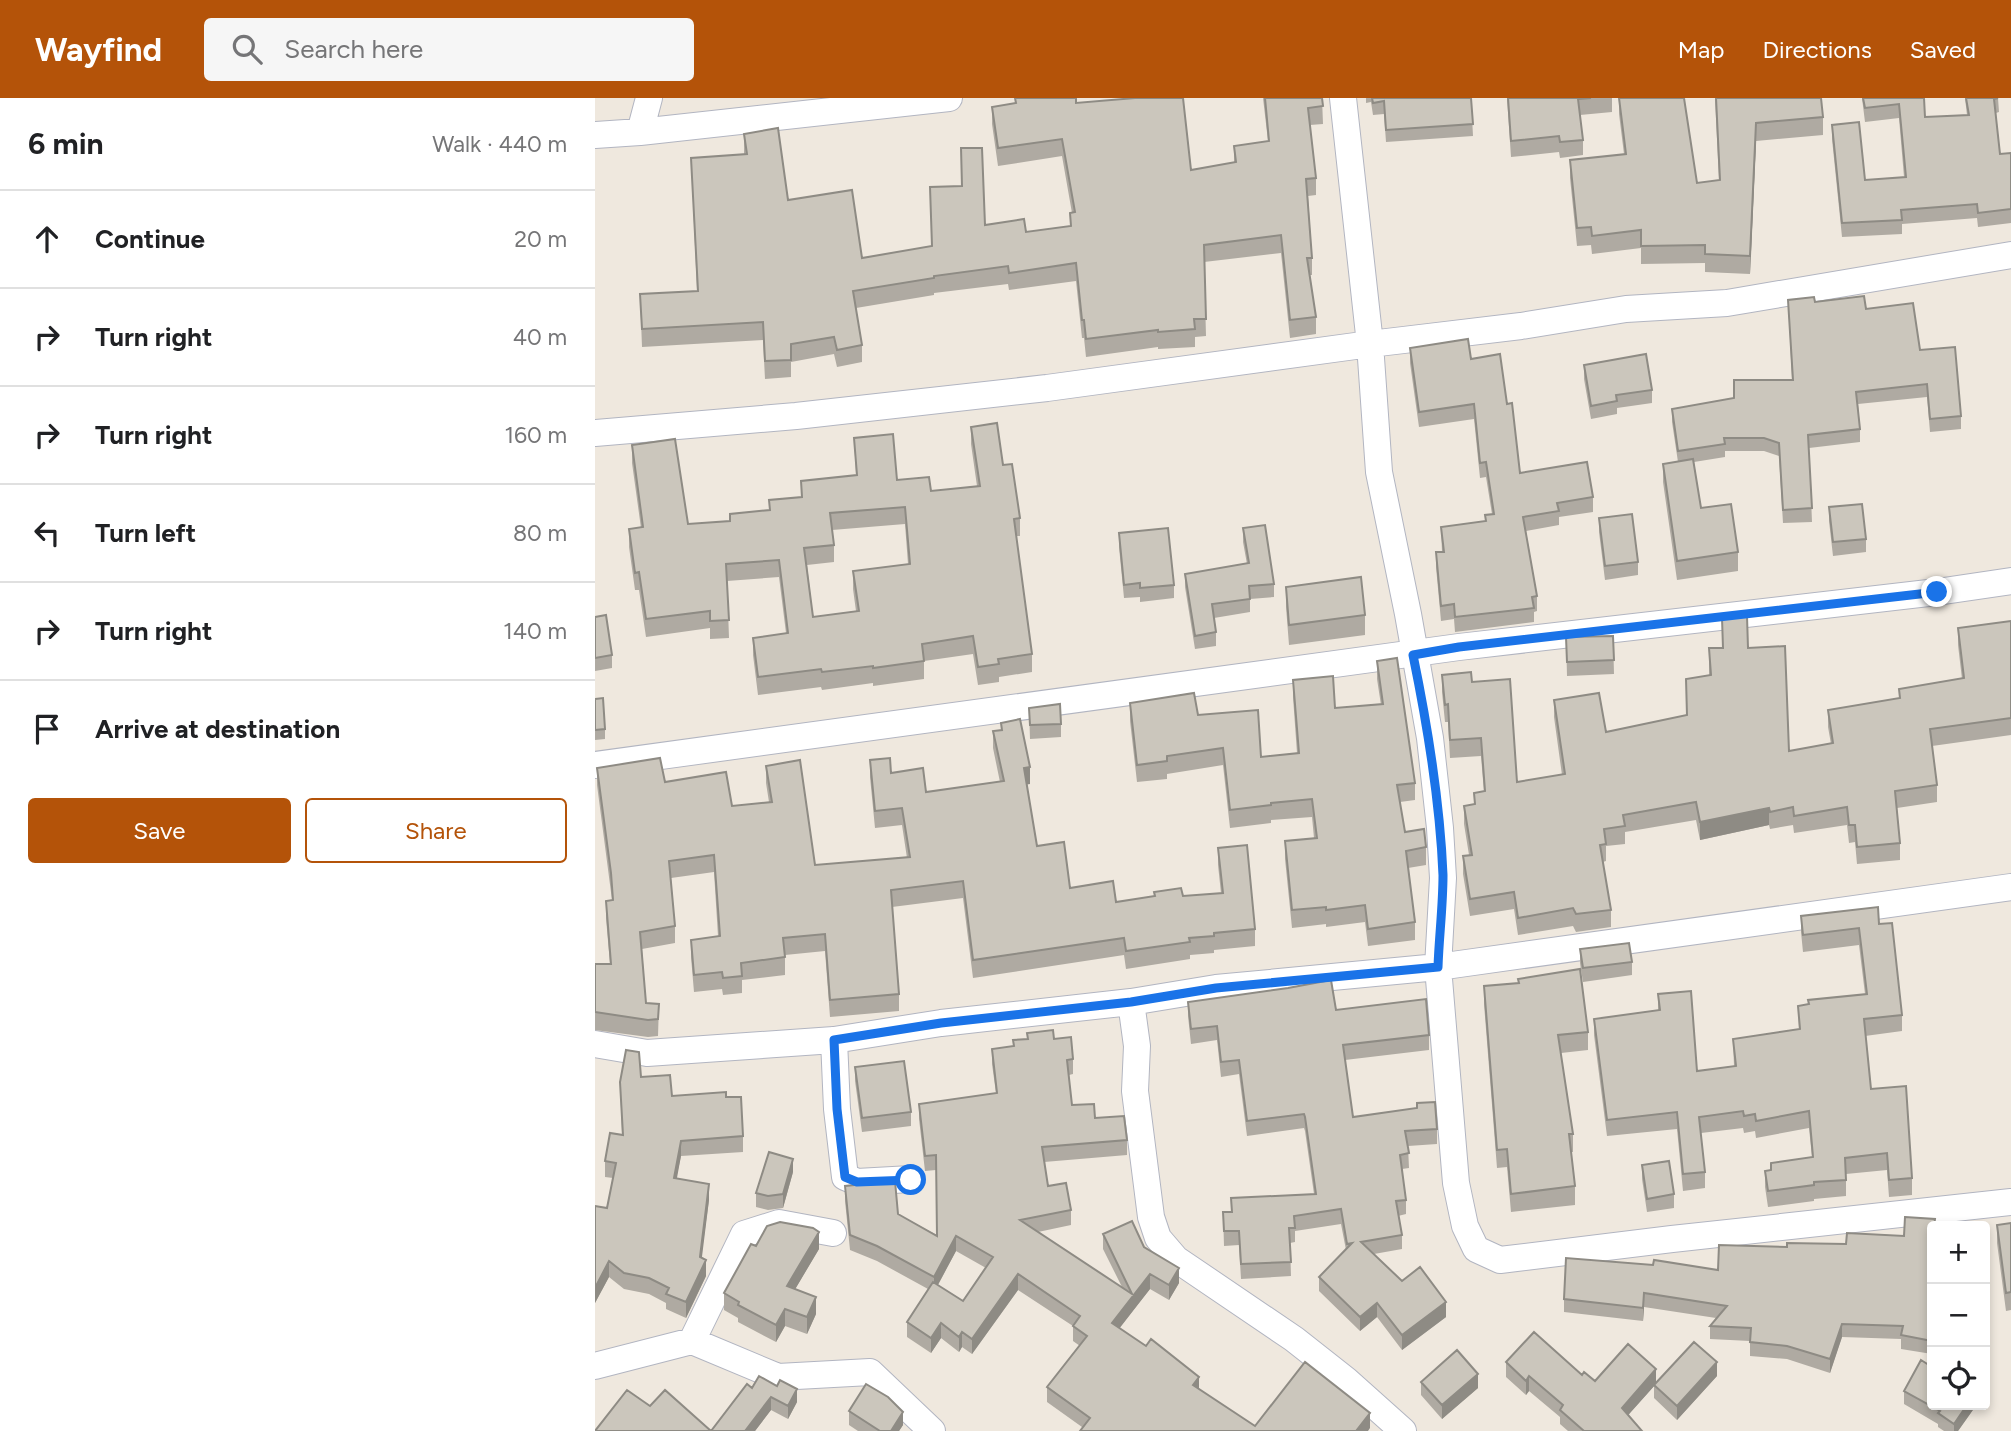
<!DOCTYPE html>
<meta charset="utf-8">
<style>
:root{--surface:#fff;--page:#f6f6f6;--text:#202124;--muted:#757577;--line:#e0e0e0;--accent:#b45309}
body{margin:0;font-family:Figtree,sans-serif;background:var(--page);color:var(--text)}
.controls{position:absolute;right:21px;bottom:21px;display:grid;overflow:hidden;border-radius:7px;box-shadow:0 4px 10px #0003}
.controls button{width:63px;height:63px;display:grid;place-items:center;padding:0;border:0;border-bottom:2px solid var(--line);background:var(--surface);color:var(--text);font:35px sans-serif}
.stop{position:absolute;width:21px;height:21px;margin:-16px;border:5px solid #1a73e8;border-radius:50%;background:#fff}
.stop.end{background:#1a73e8;border-color:#fff;box-shadow:0 2px 7px #0008}
.list{margin:0;padding:0;list-style:none}
h2{display:flex;justify-content:space-between;align-items:center;height:91px;margin:0;padding:0 28px;font-size:30px}
h2 small{font-size:23px;font-weight:400;color:var(--muted)}
.list li{display:grid;grid-template-columns:46px 1fr auto;gap:21px;align-items:center;box-sizing:border-box;height:98px;padding:0 28px;border-top:2px solid var(--line)}
.list b{display:block;font-size:26px;white-space:nowrap}
.list em{font-size:23px;font-style:normal;color:var(--muted)}
.actions{display:flex;gap:14px;padding:21px 28px}
.actions a{flex:1;padding:16px 0;border:2px solid var(--accent);border-radius:7px;text-align:center;font-size:24px;color:var(--accent)}
.actions .main{background:var(--accent);color:#fff}
.icon{flex:none;width:38px;height:38px;fill:none;stroke:currentColor;stroke-width:2;stroke-linecap:round;stroke-linejoin:round}
.map{position:relative;flex:none;width:1416px;height:1333px;overflow:hidden}
header{display:flex;align-items:center;gap:42px;box-sizing:border-box;height:98px;padding:0 35px;background:var(--accent);color:#fff}
header strong{font-size:33px}
nav{display:flex;gap:38px;margin-inline-start:auto;font-size:24px}
.search{width:490px;height:63px;background:var(--page);display:flex;align-items:center;gap:18px;box-sizing:border-box;padding:0 24px;border-radius:7px;color:var(--muted);font-size:26px}
main{display:flex}
aside{flex:1;background:var(--surface)}
.map>svg:first-child{display:block}
.lines{fill:none;stroke-linecap:round;stroke-linejoin:round}
.minor-casing{stroke:#b2b5c1;stroke-width:28}
.minor{stroke:#fff;stroke-width:26}
.wall{fill:#afaaa2;fill-rule:evenodd}
.shaded-wall{fill:#8e8b84}
.building{fill:#cbc6bc;stroke:#8e8b84;stroke-width:2;fill-rule:evenodd}
.route{stroke:#1a73e8;stroke-width:9}
</style>
<header>
<strong>Wayfind</strong>
<div class="search"><svg class="icon" aria-label="search" viewBox="0 0 24 24"><circle cx="10" cy="10" r="6"/><path d="M15 15l6 6"/></svg>Search here</div>
<nav><a>Map</a><a>Directions</a><a>Saved</a></nav>
</header>
<main>
<aside>
<h2>6 min<small>Walk · 440 m</small></h2>
<ul class="list">
<li><svg class="icon" aria-label="ahead" viewBox="0 0 24 24"><path d="M12 20V5M6 11l6-6 6 6"/></svg><div><b>Continue</b></div><em>20 m</em></li>
<li><svg class="icon" aria-label="right" viewBox="0 0 24 24"><path d="M7 20v-9h11M14 6l5 5-5 5"/></svg><div><b>Turn right</b></div><em>40 m</em></li>
<li><svg class="icon" aria-label="right" viewBox="0 0 24 24"><path d="M7 20v-9h11M14 6l5 5-5 5"/></svg><div><b>Turn right</b></div><em>160 m</em></li>
<li><svg class="icon" aria-label="left" viewBox="0 0 24 24"><path d="M17 20v-9H6M10 6l-5 5 5 5"/></svg><div><b>Turn left</b></div><em>80 m</em></li>
<li><svg class="icon" aria-label="right" viewBox="0 0 24 24"><path d="M7 20v-9h11M14 6l5 5-5 5"/></svg><div><b>Turn right</b></div><em>140 m</em></li>
<li><svg class="icon" aria-label="arrive" viewBox="0 0 24 24"><path d="M6 21V4h12l-3 4 3 4H6"/></svg><div><b>Arrive at destination</b></div></li>
</ul>
<div class="actions"><a class="main">Save</a><a>Share</a></div>
</aside>
<div class="map">
<svg width="1416" height="1333" viewBox="0 0 1416 1333">
<rect width="100%" height="100%" fill="#efe8de"/>
<g class="lines">
<defs>
<path id="minor" d="M748 0 775 246 784 374 813 516 835 640 845 730 848 780 843 869 861 1085 870 1128 881 1151 905 1162 1077 1141 1416 1104
M45 34 54 0
M0 37 45 34 354 0
M0 335 201 318 452 290 775 246 926 228 1031 211 1132 205 1416 157
M0 667 864 549 1342 494 1416 483
M239 942 242 1011 250 1079 262 1084 316 1081
M0 946 52 955 239 942 346 925 536 904
M97 1243 149 1136 184 1125 238 1135
M0 1268 97 1243 183 1279 275 1274 337 1333
M808 1333 751 1282 699 1241 581 1161 563 1140 556 1119 540 993 542 948 536 904 621 890 843 869 1416 789"/>
</defs>
<!-- minor casing -->
<use href="#minor" class="minor-casing"/>
<!-- minor -->
<use href="#minor" class="minor"/>
</g>
<!-- wall -->
<path class="wall" d="M420 0 481 5 596 72 639 65V48L673 43 668 0H727L728 26 715 27 721 80V97L713 98 717 160V177H715L721 219V236L695 240 686 155 609 164 611 238 600 239V249L563 251V249L491 259 489 240H487L481 183 414 192 413 186 339 195V197L261 210 267 247V264L242 269 239 256 196 264V279L170 281 168 242 47 249 45 196 102 193 96 60 149 57V36L193 102 267 160 337 148 335 89 390 127 431 134 475 128V115H477L467 58 403 68 397 26V9L420 5Z
M771 0H876L878 38 791 44 789 16 778 17 776 4 771 5Z
M912 0H1017V14L985 17 988 42V57L965 60 964 54 916 59Z
M1024 0 1102 85 1124 83 1120 0H1226L1228 19V37L1161 43 1155 176 1110 174V165L1046 166V150L997 156 996 147 982 148 975 80V62L1029 56 1024 16Z
M1267 0H1329L1330 19 1372 17 1370 0H1403L1404 14 1401 15 1405 56 1416 55V125L1383 129 1382 120 1307 126V136L1247 139 1237 41V27L1270 82 1309 79 1304 20 1270 24Z
M1193 202 1271 211 1325 252 1366 318V331L1335 334 1332 299 1263 306 1265 331V344L1214 350 1217 424 1188 425 1184 358 1169 353H1130V359L1099 364 1106 410 1143 454V473L1082 482 1068 384V366L1083 364 1077 324V311L1139 300 1197 282Z
M815 250 876 261 912 306 925 375 998 399V414L964 419V427L931 433 942 498V513L939 514V524L860 534 859 521 846 523 841 469V454H847L846 429 890 423V417L897 416 891 379 885 380 879 321 824 329 815 265Z
M989 267 1057 292V305L1022 310V316L996 321 989 281Z
M376 329 408 367 425 420V438H421L437 556V574L404 579V584L383 587 378 556 329 563V581L278 588V585L227 592 226 589 163 597 158 557V540L191 535 184 479 132 483 134 540 115 541V530L51 539 44 492H40L34 449V431L46 430 37 365V347L93 426 135 423 174 413V402L206 399V383L261 377 259 340 302 382 336 393 382 388 376 346ZM310 426 313 466 258 473V491L261 513 218 519 212 467 239 464V447L237 432Z
M1234 409 1271 441V454L1238 458 1234 423Z
M1004 420 1043 464V477L1010 482 1004 434Z
M648 430 679 486V499L655 501V514L619 520 621 534V548L600 551 590 489V476L652 466 648 444Z
M524 435 579 487V500L545 504V499L529 500 524 449Z
M691 489 770 517V537L694 547 691 509Z
M0 519 17 557V570L0 573Z
M1127 520 1153 550 1194 653 1236 646 1233 629V612L1304 600V591L1367 581 1363 547V530L1416 523V637L1337 648 1342 687V704L1302 710 1305 745V762L1262 766 1260 744 1254 745 1252 727 1199 735 1198 727 1175 731 1174 727 1105 742 1101 722 1030 734V746L1011 748V763L1008 764 1016 812V829L981 834 978 828 923 837 919 811 875 818 868 776V758L874 757 869 726V708L879 706V695L889 694 886 658 855 660 853 624H850L847 594V577L877 584 922 684 967 677 959 619V602L1011 634 1092 617 1091 581 1114 577V550H1127Z
M1018 538 1019 576 972 578 971 539Z
M782 563 820 685V702L805 704 810 734 831 749V767L813 770 820 824V842L773 848 770 824 731 829V826L697 830 690 761V743L719 740 717 719 676 722V725L635 730 628 667 572 676V681L542 684 535 623V605L603 617 666 659 702 655 698 599V582L740 610 786 607 782 581Z
M0 601 10 631V641L0 642Z
M434 610 466 626V639L435 641Z
M406 625 435 686H432L442 748 475 790 521 804 626 795 623 767V750L660 831V848L619 852V855L595 857V861L531 871 529 857 378 880 368 800 297 809 304 896V913L235 919 230 853 190 857V877L147 882V895L128 897 127 891 99 894 96 859V842L123 838 119 774 76 780 80 828V845L47 851 51 905 64 906 63 938 53 939 0 932V866H15L11 820V803L17 802 2 687V670L70 684 137 708 174 704 171 685V668L220 767 312 760 307 727 280 730 275 679V662L331 694 405 684 398 650V633L406 632Z
M1206 818 1284 826 1307 917V933L1270 938 1276 991 1317 1080V1097L1294 1099 1292 1072 1251 1076V1098L1219 1101V1103L1173 1109 1170 1089V1073L1176 1072V1065L1217 1059 1214 1030 1161 1040 1160 1033 1149 1035 1148 1030 1106 1035 1110 1074V1090L1088 1093 1082 1031 1012 1038 999 937V921L1063 912V896L1102 973 1139 968 1138 941 1204 932 1203 908 1213 906V902L1270 896 1264 847 1208 854 1206 834Z
M985 851 1037 864V877L988 884 985 865Z
M923 881 993 934V952L966 955 978 1036V1054H976L980 1088V1107L916 1114 912 1069 902 1070 889 906V888L923 885Z
M593 904 741 912 834 937V952L750 962 758 1019 842 1031V1046L813 1048 814 1070 807 1071 811 1102V1116L803 1118 807 1137V1151L779 1156 807 1183 851 1219 807 1252 782 1219 765 1233 724 1193V1179L751 1152 746 1126 700 1133V1144L695 1145 696 1178 646 1181 644 1147 629 1148 628 1114H636L719 1096 710 1033 709 1030 652 1038 644 976 626 979 622 942 596 946 593 918Z
M432 935 459 941 478 961V976L474 977 477 1007 500 1020 532 1042V1057L449 1064 453 1088 476 1112V1127L443 1134 527 1189 508 1151V1136L549 1149 584 1185 574 1202 555 1191 524 1230 604 1291 660 1328 775 1330 487 1329 452 1304V1289L485 1248 478 1243V1228L423 1192 377 1256 367 1249 364 1254 346 1240 336 1255 312 1239V1224L333 1191 282 1163 255 1152 250 1103V1088L342 1137 341 1072 330 1073 324 1021V1006L401 995 397 966V951L418 948V942L432 941ZM361 1153 391 1170 368 1203 343 1187Z
M260 969 316 1014V1028L267 1034 260 983Z
M46 979 77 998 131 999 148 1038V1054L86 1058 81 1081 114 1102 106 1160 111 1178 91 1220 71 1211V1205L54 1196 29 1191 14 1179 0 1205V1108L12 1110 18 1080 10 1079V1063L27 1037 25 984Z
M1047 1067 1079 1096V1110L1052 1114 1047 1081Z
M198 1074 188 1110 173 1112 161 1109V1095Z
M1416 1125V1212L1411 1213 1402 1145V1127Z
M1337 1128V1256L1306 1251V1241L1247 1239 1235 1275 1192 1261 1155 1258V1243L1115 1241V1228L1121 1220 1049 1209 1048 1223 969 1214V1201L1123 1172 1192 1149 1251 1146 1309 1138Z
M161 1148 224 1151 200 1191 221 1216 212 1236 190 1228 181 1244 143 1224V1220L129 1212V1195Z
M911 1264 987 1277 1000 1283 1061 1285 1122 1278 1082 1322 1059 1300V1288L1033 1317 1047 1333H973L965 1326V1319L934 1293 931 1297 911 1279Z
M826 1284 883 1290 847 1321 826 1297Z
M157 1290 202 1304 193 1321 176 1312 160 1333H0L55 1308 116 1333Z
M1309 1293 1380 1307V1309L1363 1333H1349L1343 1329V1326L1309 1306Z
M254 1313 308 1327 304 1333H263L254 1327Z"/>
<!-- shaded-wall -->
<path class="shaded-wall" d="M1161 25V43L1155 176V158Z
M435 669V686L429 687V670Z
M1174 710V727L1105 742V724Z
M86 1043V1058L79 1096V1080Z
M198 1061V1074L188 1110V1096Z
M114 1086V1102L105 1175V1159Z
M224 1134V1151L192 1205V1188Z
M361 1138V1153L339 1194V1179Z
M111 1162V1178L91 1220V1204Z
M14 1163V1179L0 1205V1190Z
M584 1170V1185L574 1202V1187Z
M423 1176V1192L377 1256V1241Z
M555 1176V1191L517 1240V1225Z
M1049 1195V1209L1048 1223V1210Z
M221 1199V1216L212 1236V1219Z
M851 1204V1219L807 1252V1237Z
M782 1205V1219L765 1233V1219Z
M190 1211V1228L181 1244V1227Z
M346 1225V1240L336 1255V1240Z
M1247 1226V1239L1235 1275V1261Z
M367 1234V1249L364 1254V1239Z
M1122 1264V1278L1082 1322V1308Z
M1061 1271V1286L1027 1324V1310Z
M883 1276V1290L847 1321V1307Z
M934 1278V1293L931 1297V1283Z
M604 1279V1294L598 1287Z
M202 1291V1304L193 1321V1308Z
M176 1299V1312L160 1333H150Z
M1372 1307H1380V1309L1363 1333H1359V1326Z
M308 1314V1327L304 1333H296Z
M775 1315V1330L773 1333H761Z"/>
<!-- building -->
<path class="building" d="M420 0H481V5L540 0H588L596 72 641 64 639 48 674 43 670 0H727L728 8 713 10 721 80 711 81 717 160H712L721 219 695 222 686 137 609 147 611 221H599L600 231 563 234V232L491 241 489 222H487L481 165 414 175 413 168 339 178V180L258 193 267 247 242 252 239 239 196 246V262L170 263 168 224 47 231 45 196 103 193 96 60 152 56 149 36 183 30 193 102 257 92 267 160 337 148 335 89 367 88 366 50H387L390 127 429 121 431 134 476 128 475 115 480 114 467 41 403 50 397 9 421 5Z
M777 0H876L878 26 791 32 789 3 778 5Z
M913 0H996L983 1 988 42 965 44 964 38 916 43Z
M1024 0H1089L1102 85 1125 82 1121 0H1226L1228 19 1161 25 1155 158 1110 156V147L1046 148V132L997 138 996 129 982 130 975 62 1031 56Z
M1268 0H1329L1330 19 1374 17 1371 0H1403L1399 1 1405 56 1416 55V111L1383 115 1382 106 1306 112 1307 122 1247 125 1237 27 1264 24 1270 82 1311 79 1304 6 1270 10Z
M1269 198 1271 211 1318 205 1325 252 1360 249 1366 318 1335 321 1332 286 1261 294 1265 331 1213 337 1217 410 1188 412 1184 345 1169 340H1129L1130 346 1083 353 1077 311 1139 300V282H1198L1193 202 1219 199 1220 204Z
M873 241 876 261 905 256 912 306 917 305 925 375 992 364 998 399 962 405 964 413 928 419 942 498 937 499 939 510 860 519 859 506 846 508 841 454H849L846 429 891 423 890 417 899 416 891 364 885 365 879 306 824 314 815 250Z
M1051 256 1057 292 1021 297 1022 303 996 308 989 267Z
M402 325 408 367 417 366 425 420 419 421 437 556 403 561 404 566 383 569 378 538 327 546 329 563 278 570V568L227 574 226 571 163 579 158 540 193 535 184 462 131 466 134 522 115 523V513L51 521 44 474 40 475 34 431 48 429 37 347 80 341 93 426 135 423V416L175 412 174 402 207 399 206 383 262 377 259 340 298 336 302 382 334 379 336 393 385 388 376 329ZM310 409 315 466 258 473 264 513 218 519 209 450 239 447 235 415Z
M1098 361 1106 410 1136 406 1143 454 1082 463 1068 366Z
M1267 406 1271 441 1238 444 1234 409Z
M1037 416 1043 464 1010 468 1004 420Z
M670 427 679 486 654 488 655 501 617 506 621 534 600 538 590 476 654 465 648 430Z
M573 430 579 487 545 490V485L529 487 524 435Z
M766 479 770 517 694 527 691 489Z
M11 517 17 557 0 560V519Z
M1152 518 1153 550 1190 548 1194 653 1238 645 1233 612 1305 600 1304 591 1369 580 1363 530 1416 523V620L1335 631 1342 687 1300 693 1305 745 1262 749 1260 727H1254L1252 709 1199 718 1198 709 1175 714 1174 710 1105 724 1101 704 1028 717 1030 728 1009 731 1011 746 1005 747 1016 812 981 816 978 810 923 820 919 794 875 801 868 758 877 757 869 708 880 706 879 695 890 693 886 640 855 642 853 606 850 607 847 577 876 574 877 584 915 581 922 684 970 676 959 602 1004 595 1011 634 1092 617 1091 581 1116 577 1114 550H1128L1127 520Z
M1018 538 1019 562 972 564 971 539Z
M802 560 820 685 802 687 810 734 829 731 831 749 811 753 820 824 773 831 770 807 731 812V809L697 812 690 743 722 740 717 701 676 705V707L635 712 628 650 572 658V663L542 667 535 605 599 595 603 617 663 612 666 659 704 655 698 582 738 578 740 610 788 606 782 563Z
M8 600 10 631 0 632V601Z
M465 606 466 626 435 627 434 610Z
M425 621 435 669 429 670 442 748 469 744 475 790 518 783 521 804 560 798 559 794 586 790 588 798 628 795 623 750 652 747 660 831 619 835V838L594 840 595 844 531 853 529 840 378 862 368 783 296 792 304 896 235 902 230 836 188 840 190 859 146 865 147 878 128 880 127 874 99 877 96 842 125 838 119 757 74 763 80 828 45 834 51 905 64 906 63 921 53 922 0 914V866H16L11 803 18 802 16 775 2 670 65 660 70 684 131 674 137 708 177 704 171 668 205 662 220 767 315 759 307 710 280 713 275 662 295 660 296 675 328 670 331 694 409 683 398 633 407 632 406 625Z
M1283 809 1284 826 1297 825 1307 917 1269 921 1276 991 1311 988 1317 1080 1294 1082 1292 1055 1250 1060 1251 1082 1219 1084V1087L1173 1093 1170 1073 1176 1072V1065L1218 1059 1214 1013 1161 1023 1160 1016 1149 1018 1148 1013 1104 1019 1110 1074 1088 1076 1082 1014 1012 1022 999 921 1065 912 1063 896 1096 893 1102 973 1141 968 1138 941 1205 931 1203 908 1214 906 1213 902 1272 896 1264 830 1208 837 1206 818Z
M1034 845 1037 864 988 870 985 851Z
M985 871 993 934 963 937 978 1036H974L980 1088 916 1096 912 1051 902 1052 889 888 924 885 923 881Z
M736 882 741 912 831 901 834 937 748 947 758 1019 822 1010V1005L840 1004 842 1031 810 1033 814 1055 805 1057 811 1102 801 1103 807 1137 766 1144 807 1183 825 1169 851 1204 807 1237 782 1205 765 1219 724 1179 757 1145 752 1146 746 1111 699 1118 700 1130H694L696 1164 646 1166 644 1133H629L628 1114H637L636 1100 721 1096 710 1019 709 1016 652 1023 644 962 626 964 622 928 596 931 593 904 693 890Z
M458 932 459 941 476 939 478 961 472 962 477 1007 499 1006 500 1020 529 1018 532 1042 447 1049 453 1088 471 1085 476 1112 425 1122 537 1196 508 1136 537 1123 549 1149 584 1170 574 1187 555 1176 517 1225 551 1248 556 1241 604 1279 598 1287 660 1328 710 1264 775 1315 761 1333H485L495 1320 452 1289 492 1238 478 1228 485 1218 423 1176 377 1241 367 1234 364 1239 346 1225 336 1240 312 1224 338 1184 368 1203 398 1159 361 1138 339 1179 282 1148 255 1137 250 1088 300 1083 303 1116 342 1138 341 1057 330 1058 324 1006 402 995 397 951 419 948 418 942 433 941 432 935Z
M31 952 44 954 46 979 75 977 77 998 131 994V999H146L148 1038 86 1043 79 1080 114 1086 105 1159 111 1162 91 1204 71 1196 74 1190 54 1180 29 1175 14 1163 0 1190V1108L12 1110 21 1065 10 1063 15 1035 28 1037 25 984Z
M309 963 316 1014 267 1020 260 969Z
M174 1054 198 1061 188 1096 173 1098 161 1095Z
M1074 1063 1079 1096 1052 1101 1047 1067Z
M1310 1119 1340 1121 1339 1128H1337V1243L1306 1237 1308 1228 1247 1226 1235 1261 1192 1248 1155 1244 1156 1230 1115 1228 1132 1208 1049 1195 1048 1210 969 1201 971 1160 1058 1167 1059 1162 1123 1172 1124 1147 1192 1149V1145L1251 1146 1252 1135 1309 1138Z
M185 1124 218 1130 224 1134 192 1188 221 1199 212 1219 190 1211 181 1227 143 1207 144 1204 129 1195 156 1146 161 1148 172 1128Z
M1416 1125V1194L1411 1195 1402 1127Z
M939 1234 987 1277 989 1274 1000 1283 1033 1246 1061 1271 1027 1310 1047 1333H989L965 1312 968 1307 934 1278 931 1283 911 1264Z
M1099 1244 1122 1264 1082 1308 1059 1287Z
M862 1252 883 1276 847 1307 826 1284Z
M1326 1262 1337 1269V1307H1372L1359 1326 1343 1315 1345 1313 1309 1293Z
M164 1278 182 1288 185 1282 202 1291 193 1308 176 1299 150 1333H0L32 1292 55 1308 70 1292 116 1333 152 1286 157 1290Z
M271 1286 293 1299 308 1314 296 1333H285L254 1313Z"/>
<g class="lines">
<!-- route -->
<path class="route" d="M316 1082 262 1084 250 1079 242 1011 239 942 346 925 536 904 621 890 843 869C844 839 848 808 848 777 845 703 833 630 818 557L864 549 1342 494"/>
</g>
</svg>
<div class="controls">
<button>+</button>
<button>−</button>
<button><svg class="icon" aria-label="locate" viewBox="0 0 24 24"><circle cx="12" cy="12" r="6"/><path d="M12 2v4M12 18v4M2 12h4M18 12h4"/></svg></button>
</div>
<div class="stop" style="left:316px;top:1082px"></div>
<div class="stop end" style="left:1342px;top:494px"></div>
</div>
</main>
